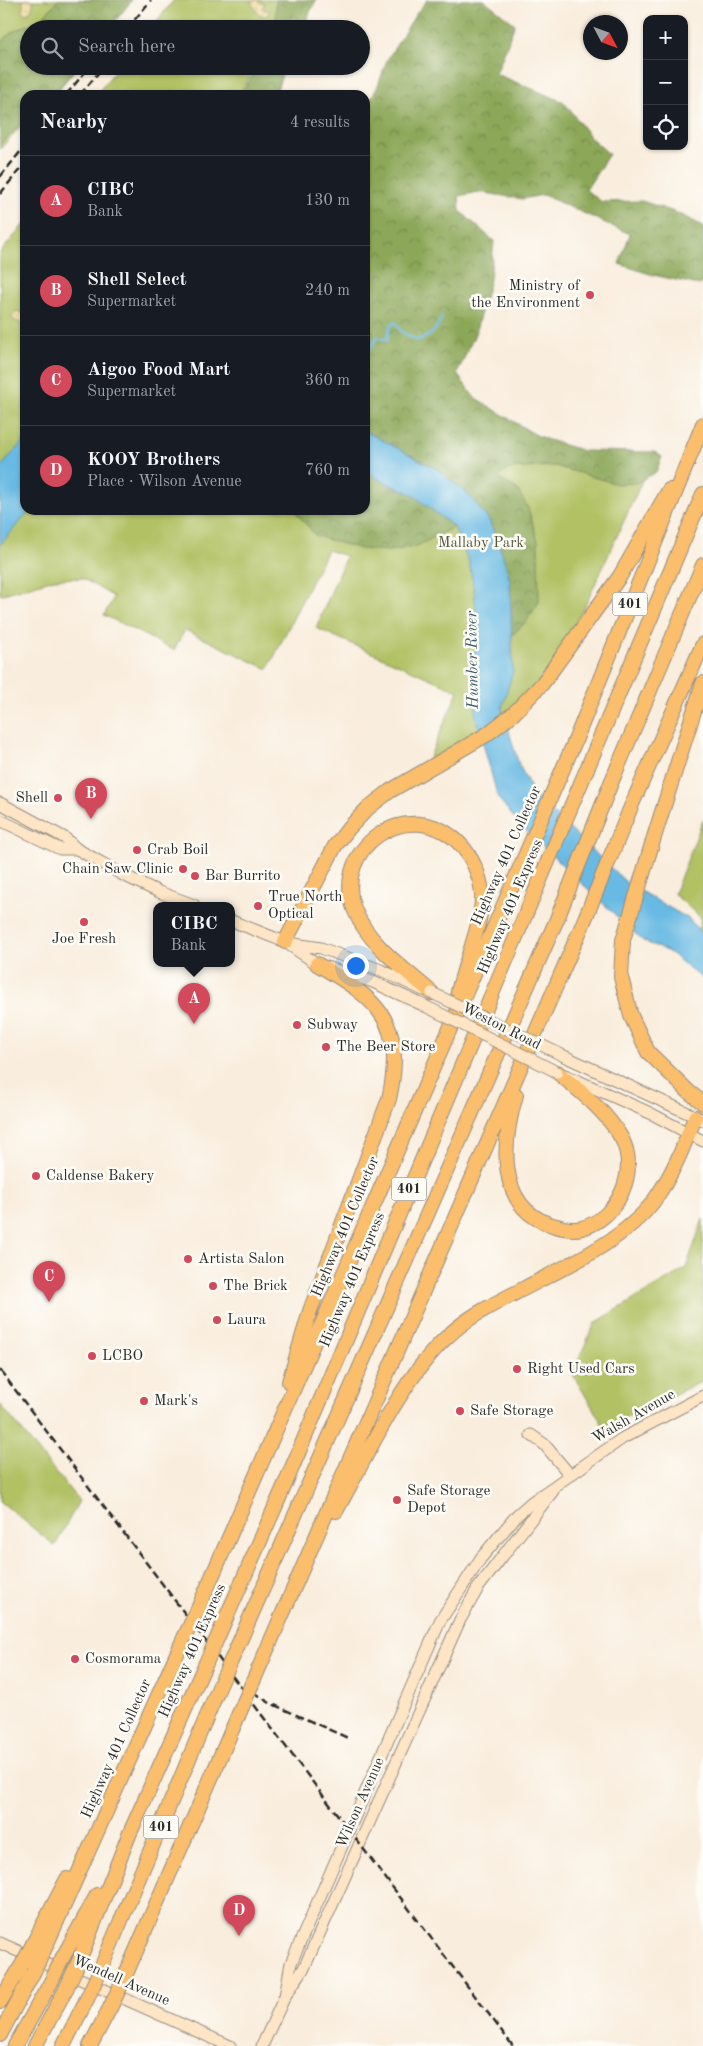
<!DOCTYPE html>
<meta charset="utf-8">
<style>
:root{--surface:#171b24;--page:#20242c;--text:#f1f3f6;--muted:#9ea1a6;--line:#363941;--accent:#d1495b}
body{margin:0;font-family:"Old Standard TT",serif;background:var(--page);color:var(--text)}
.controls{position:absolute;right:15px;top:15px;display:grid;overflow:hidden;border-radius:10px;box-shadow:0 1px 4px #0004}
.controls button{width:45px;height:45px;display:grid;place-items:center;padding:0;border:0;border-bottom:1px solid var(--line);background:var(--surface);color:var(--text);font:25px sans-serif}
.compass{position:absolute;left:583px;top:15px;width:45px;height:45px;border-radius:50%;background:var(--surface);box-shadow:0 1px 4px #0004;rotate:131deg}
.you{position:absolute;left:355px;top:965px;width:18px;height:18px;margin:-12px;border:4px solid #fff;border-radius:50%;background:#1a73e8;box-shadow:0 0 0 8px #1a73e833}
.badge{display:grid;place-items:center;width:32px;height:32px;border-radius:50%;background:var(--accent);color:#fff;font-size:16px;font-weight:700}
.pin{position:absolute;translate:-50% -41px;filter:drop-shadow(0 1px 2px #0008)}
.pin::after{content:'';position:absolute;top:26px;width:18px;height:15px;background:inherit;clip-path:polygon(0 0,100% 0,50% 100%)}
.popup{position:absolute;left:153px;top:902px;width:82px;height:65px;box-sizing:border-box;display:grid;place-content:center;border-radius:10px;background:var(--surface);filter:drop-shadow(0 1px 4px #0005);font-size:16px;white-space:nowrap;color:var(--muted)}
.popup b{font-size:19px;color:var(--text)}
.popup::after{content:'';position:absolute;left:50%;top:100%;margin-left:-10px;border:10px solid transparent;border-top-color:var(--surface)}
.list{margin:0;padding:0;list-style:none}
h2{display:flex;justify-content:space-between;align-items:center;height:65px;margin:0;padding:0 20px;font-size:21px}
h2 small{font-size:16px;font-weight:400;color:var(--muted)}
.list li{display:grid;grid-template-columns:32px 1fr auto;gap:15px;align-items:center;box-sizing:border-box;height:90px;padding:0 20px;border-top:1px solid var(--line)}
.list b{display:block;font-size:19px;white-space:nowrap}
.list p{margin:0;font-size:16px;white-space:nowrap;color:var(--muted)}
.list em{font-size:16px;font-style:normal;color:var(--muted)}
.icon{flex:none;width:28px;height:28px;fill:none;stroke:currentColor;stroke-width:2;stroke-linecap:round;stroke-linejoin:round}
.map{position:relative;flex:none;width:703px;height:2046px;overflow:hidden}
.search{position:absolute;background:var(--surface);box-shadow:0 1px 4px #0004;left:20px;top:20px;width:350px;height:55px;display:flex;align-items:center;gap:12px;box-sizing:border-box;padding:0 18px;border-radius:28px;color:var(--muted);font-size:19px}
.panel{position:absolute;background:var(--surface);box-shadow:0 1px 4px #0004;left:20px;top:90px;width:350px;height:425px;border-radius:15px}
.map>svg:first-child{display:block}
.green{fill:#b1c163;stroke:#6e7647}
.forest{fill:url(#forest-crowns);stroke:#5c6942}
.sand{fill:url(#sand-dots);stroke:#8c8264}
.water{fill:#68b9e3;stroke:#4a7287}
.lines{fill:none;stroke-linecap:round;stroke-linejoin:round}
.stream{stroke:#68b9e3;stroke-width:2.5}
.secondary-casing{stroke:#928c84;stroke-width:13}
.highway-casing{stroke:#928c84;stroke-width:16}
.secondary{stroke:#fde5c5;stroke-width:11}
.highway{stroke:#fabe6d;stroke-width:14}
.rail{stroke:#2b2b2b;stroke-width:2.5;stroke-dasharray:8 4;stroke-linecap:butt}
.secondary-bridge-casing{stroke:#928c84;stroke-width:13;stroke-linecap:butt}
.highway-bridge-casing{stroke:#928c84;stroke-width:16;stroke-linecap:butt}
.secondary-bridge{stroke:#fde5c5;stroke-width:11}
.highway-bridge{stroke:#fabe6d;stroke-width:14}
.poi-dot{fill:#d1495b;stroke:#fdfcf7;stroke-width:2}
.labels{text-anchor:middle;dominant-baseline:central;stroke-width:5;stroke-linejoin:round;paint-order:stroke}
.shield{fill:#fdfcf7;stroke:#6a6a68;stroke-width:1}
.shield-label{font-size:14px;font-weight:bold;fill:#2b2b2b}
.poi-label{font-size:15px;fill:#2b2b2b;stroke:#fdfcf7;text-anchor:start}
.park-label{font-size:15px;fill:#53583c;stroke:#fdfcf7}
.street-label{font-size:15px;fill:#2b2b2b;stroke:#fdfcf7}
.water-label{font-size:16px;font-style:italic;fill:#405d6b;stroke:#fdfcf7}
</style>
<div class="map">
<svg width="703" height="2046" viewBox="0 0 703 2046">
<defs>
<pattern id="forest-crowns" width="20" height="18" patternUnits="userSpaceOnUse" patternTransform="scale(1.25)"><rect width="20" height="18" fill="#8ca759"/><path d="M2 6a3 3 0 1 1 6 0M12 15a3 3 0 1 1 6 0" fill="none" stroke="#73884a"/></pattern>
<pattern id="sand-dots" width="8" height="8" patternUnits="userSpaceOnUse" patternTransform="scale(1.25)"><rect width="8" height="8" fill="#eeda9e"/><path d="M2 2h.1M6 6h.1" fill="none" stroke="#cb8" stroke-width="1.8" stroke-linecap="round"/></pattern>
</defs>
<rect width="100%" height="100%" fill="#fdfcf7"/>
<filter id="ink" filterUnits="userSpaceOnUse"><feTurbulence type="fractalNoise" baseFrequency=".02" numOctaves="2"/><feDisplacementMap in="SourceGraphic" scale="10" xChannelSelector="R" yChannelSelector="G"/><feConvolveMatrix kernelMatrix="1 2 1 2 8 2 1 2 1" color-interpolation-filters="sRGB"/></filter>
<filter id="wash" filterUnits="userSpaceOnUse"><feTurbulence type="fractalNoise" baseFrequency=".0096" numOctaves="4" result="noise"/><feDisplacementMap in="SourceGraphic" scale="20" xChannelSelector="R" yChannelSelector="G"/><feGaussianBlur stdDeviation="1.12" result="paint"/><feColorMatrix in="noise" values="0 0 0 0 0 0 0 0 0 0 0 0 0 0 0 0 0 1.4 0 .05"/><feComposite in="paint" operator="in"/></filter>
<g filter="url(#wash)">
<rect width="100%" height="100%" fill="#f9eddd"/>
<!-- green -->
<path class="green" d="M0 0H132L29 29V66H78L54 95H25V122L0 149Z
M174 0H288L276 29H150Z
M119 66H255L239 95H96Z
M25 223V510H365V367L480 412 643 479 587 602 551 667 513 714 428 761 458 691 316 628 346 556 327 550 268 669 185 630 174 650 104 615 114 597 82 578 54 579 0 595V253Z
M703 820V955L695 944 701 918 674 894Z
M703 1219V1381L604 1427 572 1373 595 1323 686 1268Z
M0 1404 79 1501 55 1546 0 1501Z"/>
<!-- forest -->
<path class="forest" d="M58 0H132L109 29H29V66H78L52 95H25V120L0 145V45L10 33 42 18Z
M276 0H316L302 29H276Z
M427 0H484L515 24 496 74 564 102 591 138 609 154 586 190 602 202 642 201 677 213 703 226V283L699 285 653 275 619 264 630 234 543 195 522 199 479 192 459 196 460 211 494 241 490 279 475 334 457 374 474 397 539 437 584 451 655 452 662 457 656 472 636 483 617 484 555 466 509 469 498 478 517 489 528 508 538 541 539 602 526 622 511 636 510 580 503 556 489 520 437 469 365 431V108L377 88 387 60 416 14Z
M258 66H285L275 95H240Z
M365 470 380 480 412 494 454 527 415 547 389 551 360 549 316 536 294 510H365Z"/>
<!-- sand -->
<path class="sand" d="M25 0H32L34 3 29 13 25 14 22 10 24 7 22 3Z
M252 0H258L260 3 262 2 265 4 262 7 264 10H269L268 14 265 16 259 14 251 3Z
M17 311 25 314V325L13 320 12 317Z"/>
<!-- water -->
<path class="water" d="M365 431 437 469 468 494 489 520 503 556 510 580 513 671 502 708 519 765 535 796 628 884 689 919 703 935V979L669 952 643 941 518 823 498 798 476 718 474 675 477 618 474 590 469 562 454 527 412 494 380 480 365 470Z
M25 439V510H30L0 545V468Z"/>
<g class="lines">
<!-- stream -->
<path class="stream" d="M365 356 377 337 387 340 390 326 395 322 402 332 416 340C431 338 436 330 442 317"/>
</g>
</g>
<g filter="url(#ink)">
<g class="lines">
<defs>
<path id="secondary" d="M0 803 65 838 77 849 123 875 159 892 194 905
M0 820 60 849H77
M232 921 285 942 317 964 373 982 425 1006
M288 943 321 948 381 970 423 990
M564 1056 703 1120
M565 1075 650 1113 703 1141
M531 1435 544 1444 570 1475
M0 1943 230 2046
M285 1996 291 1963 440 1621 481 1558 517 1515 533 1501 623 1438 703 1396
M262 2046 285 1996 304 1968 460 1620 478 1588 553 1491"/>
<path id="highway" d="M703 683 655 834 623 940 621 977 631 1016 648 1052 689 1092 703 1103
M285 942 335 846 349 828 368 808 390 791 486 735 513 714 542 684 620 576 669 490
M432 993C405 969 369 945 355 911 330 849 408 793 459 843 472 856 480 875 482 893 484 919 464 965 458 992
M516 1095C503 1139 495 1205 549 1224 559 1227 571 1231 582 1228 618 1218 639 1172 622 1139 607 1112 580 1091 557 1072
M289 1382 310 1311 389 1099C406 1022 379 1000 317 964
M336 1511C367 1456 401 1379 448 1336 470 1315 498 1302 525 1288 567 1266 624 1240 653 1202 672 1176 684 1146 695 1117
M198 1609 575 741 703 424
M215 1643 283 1489 703 494
M231 1661 557 919 611 783 703 565
M252 1684 582 926 633 802 703 644
M33 1944 67 1879
M44 1950 184 1638
M63 1957 97 1895
M78 1963 129 1835 205 1665
M101 1968 220 1685
M122 1983 238 1716
M0 2002 23 1963
M0 2035 33 1973
M15 2046 51 1982
M35 2046 66 1989
M63 2046 87 1999
M90 2046 110 2008"/>
</defs>
<!-- secondary casing -->
<use href="#secondary" class="secondary-casing"/>
<!-- highway casing -->
<use href="#highway" class="highway-casing"/>
<!-- secondary -->
<use href="#secondary" class="secondary"/>
<!-- highway -->
<use href="#highway" class="highway"/>
<!-- rail -->
<path class="rail" d="M127 29 151 0
M66 95 90 66
M80 95 104 66
M0 177 25 146
M0 194 25 163
M0 1370 513 2046
M243 1686 270 1703 350 1739"/>
<defs>
<path id="secondary-bridge" d="M432 993 564 1056
M425 1006 557 1072"/>
<path id="highway-bridge" d="M184 1638 198 1609
M205 1665 215 1643
M220 1685 231 1661
M238 1716 252 1684
M23 1963 33 1944
M33 1973 44 1950
M51 1982 63 1957
M66 1989 78 1963
M87 1999 101 1968
M110 2008 122 1983"/>
</defs>
<!-- secondary-bridge casing -->
<use href="#secondary-bridge" class="secondary-bridge-casing"/>
<!-- highway-bridge casing -->
<use href="#highway-bridge" class="highway-bridge-casing"/>
<!-- secondary-bridge -->
<use href="#secondary-bridge" class="secondary-bridge"/>
<!-- highway-bridge -->
<use href="#highway-bridge" class="highway-bridge"/>
</g>
</g>
<!-- markers -->
<g class="poi-dot">
<circle cx="590" cy="295" r="5"/>
<circle cx="58" cy="798" r="5"/>
<circle cx="137" cy="850" r="5"/>
<circle cx="183" cy="869" r="5"/>
<circle cx="195" cy="876" r="5"/>
<circle cx="258" cy="906" r="5"/>
<circle cx="84" cy="922" r="5"/>
<circle cx="297" cy="1025" r="5"/>
<circle cx="326" cy="1047" r="5"/>
<circle cx="36" cy="1176" r="5"/>
<circle cx="188" cy="1259" r="5"/>
<circle cx="213" cy="1286" r="5"/>
<circle cx="217" cy="1320" r="5"/>
<circle cx="92" cy="1356" r="5"/>
<circle cx="517" cy="1369" r="5"/>
<circle cx="144" cy="1401" r="5"/>
<circle cx="460" cy="1411" r="5"/>
<circle cx="397" cy="1500" r="5"/>
<circle cx="75" cy="1659" r="5"/>
</g>
<g class="labels">
<!-- shield labels -->
<g class="shield">
<rect x="612.5" y="592.5" width="35" height="23" rx="4"/>
<rect x="391.5" y="1177.5" width="35" height="23" rx="4"/>
<rect x="143.5" y="1815.5" width="35" height="23" rx="4"/>
</g>
<g class="shield-label">
<text x="630" y="604">401</text>
<text x="409" y="1189">401</text>
<text x="161" y="1827">401</text>
</g>
<!-- poi labels -->
<g class="poi-label">
<text x="580" y="286" text-anchor="end">Ministry of<tspan x="580" dy="17">the Environment</tspan></text>
<text x="48" y="798" text-anchor="end">Shell</text>
<text x="147" y="850">Crab Boil</text>
<text x="173" y="869" text-anchor="end">Chain Saw Clinic</text>
<text x="205" y="876">Bar Burrito</text>
<text x="268" y="897">True North<tspan x="268" dy="17">Optical</tspan></text>
<text x="84" y="939" text-anchor="middle">Joe Fresh</text>
<text x="307" y="1025">Subway</text>
<text x="336" y="1047">The Beer Store</text>
<text x="46" y="1176">Caldense Bakery</text>
<text x="198" y="1259">Artista Salon</text>
<text x="223" y="1286">The Brick</text>
<text x="227" y="1320">Laura</text>
<text x="102" y="1356">LCBO</text>
<text x="527" y="1369">Right Used Cars</text>
<text x="154" y="1401">Mark's</text>
<text x="470" y="1411">Safe Storage</text>
<text x="407" y="1491">Safe Storage<tspan x="407" dy="17">Depot</tspan></text>
<text x="85" y="1659">Cosmorama</text>
</g>
<!-- park labels -->
<g class="park-label">
<text x="481" y="543">Mallaby Park</text>
</g>
<!-- street labels -->
<g class="street-label">
<text transform="translate(507 856) rotate(-66)">Highway 401 Collector</text>
<text transform="translate(511 907) rotate(-67)">Highway 401 Express</text>
<text transform="translate(501 1027) rotate(27)">Weston Road</text>
<text transform="translate(346 1227) rotate(-67)">Highway 401 Collector</text>
<text transform="translate(353 1280) rotate(-67)">Highway 401 Express</text>
<text transform="translate(634 1417) rotate(-30)">Walsh Avenue</text>
<text transform="translate(193 1651) rotate(-66)">Highway 401 Express</text>
<text transform="translate(117 1749) rotate(-66)">Highway 401 Collector</text>
<text transform="translate(361 1803) rotate(-66)">Wilson Avenue</text>
<text transform="translate(121 1981) rotate(24)">Wendell Avenue</text>
</g>
<!-- water labels -->
<g class="water-label">
<text transform="translate(473 660) rotate(-91)">Humber River</text>
</g>
</g>
</svg>
<div class="controls">
<button>+</button>
<button>−</button>
<button><svg class="icon" aria-label="locate" viewBox="0 0 24 24"><circle cx="12" cy="12" r="6"/><path d="M12 2v4M12 18v4M2 12h4M18 12h4"/></svg></button>
</div>
<svg class="compass" viewBox="-18 -18 36 36"><path d="M0-13l5 13h-10z" fill="#e53935"/><path d="M0 13l5-13h-10z" fill="#9ea1a6"/></svg>
<div class="you"></div>
<div class="pin badge" style="left:194px;top:1024px">A</div>
<div class="popup"><b>CIBC</b>Bank</div>
<div class="pin badge" style="left:91px;top:819px">B</div>
<div class="pin badge" style="left:49px;top:1302px">C</div>
<div class="pin badge" style="left:239px;top:1936px">D</div>
<div class="search"><svg class="icon" aria-label="search" viewBox="0 0 24 24"><circle cx="10" cy="10" r="6"/><path d="M15 15l6 6"/></svg>Search here</div>
<section class="panel">
<h2>Nearby<small>4 results</small></h2>
<ul class="list">
<li><span class="badge">A</span><div><b>CIBC</b><p>Bank</p></div><em>130 m</em></li>
<li><span class="badge">B</span><div><b>Shell Select</b><p>Supermarket</p></div><em>240 m</em></li>
<li><span class="badge">C</span><div><b>Aigoo Food Mart</b><p>Supermarket</p></div><em>360 m</em></li>
<li><span class="badge">D</span><div><b>KOOY Brothers</b><p>Place · Wilson Avenue</p></div><em>760 m</em></li>
</ul>
</section>
</div>
